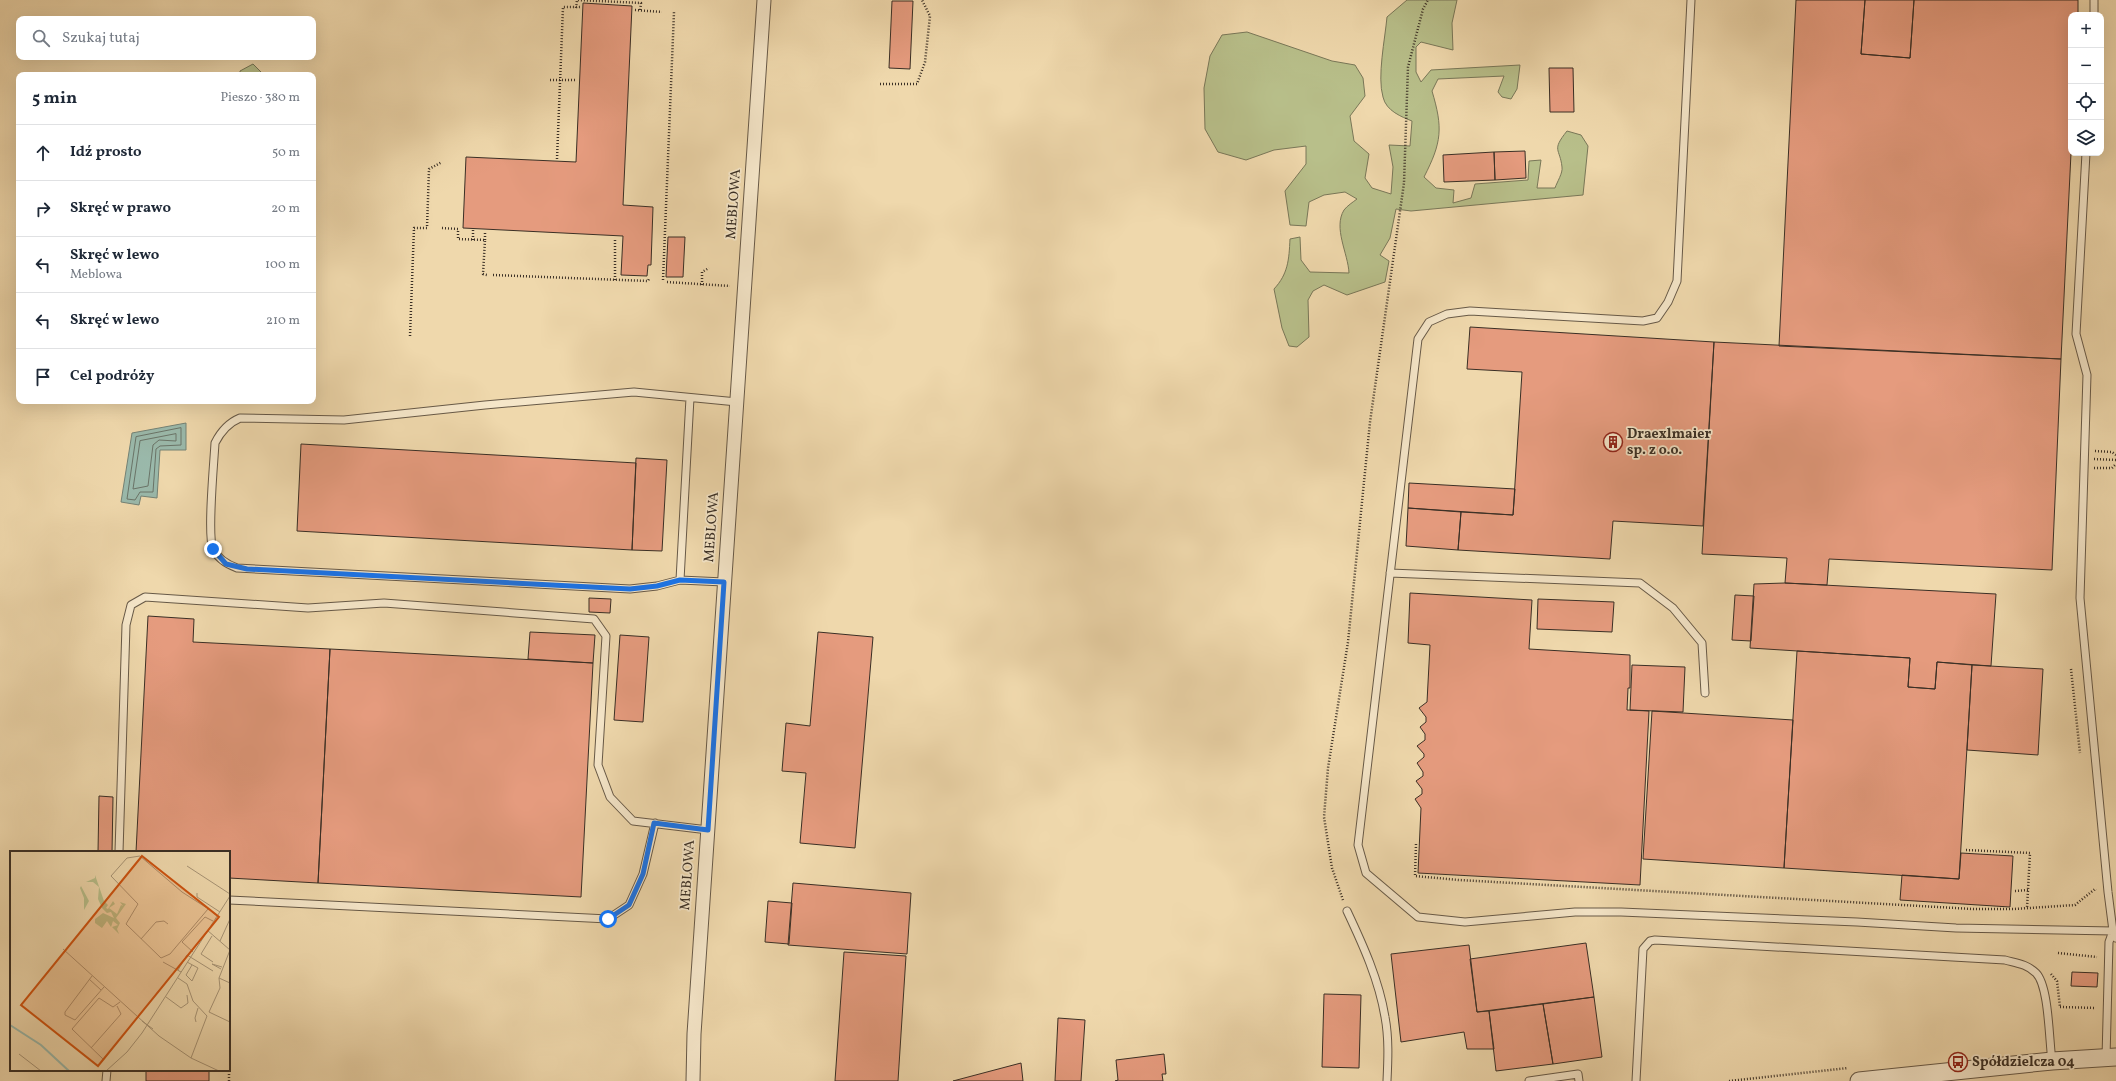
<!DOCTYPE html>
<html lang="pl">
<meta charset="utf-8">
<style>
:root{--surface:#fff;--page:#f6f6f7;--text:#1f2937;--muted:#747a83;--line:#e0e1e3}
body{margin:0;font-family:Vollkorn,serif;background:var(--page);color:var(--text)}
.controls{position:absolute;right:12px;top:12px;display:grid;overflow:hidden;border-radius:8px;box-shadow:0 4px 16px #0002}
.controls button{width:36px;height:36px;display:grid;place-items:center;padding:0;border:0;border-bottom:1px solid var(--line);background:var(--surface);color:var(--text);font:20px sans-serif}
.stop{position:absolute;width:12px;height:12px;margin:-9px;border:3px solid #1a73e8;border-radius:50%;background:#fff}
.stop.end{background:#1a73e8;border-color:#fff;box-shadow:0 1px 4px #0008}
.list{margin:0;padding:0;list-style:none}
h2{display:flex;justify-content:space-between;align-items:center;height:52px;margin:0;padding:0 16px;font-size:17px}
h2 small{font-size:13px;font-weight:400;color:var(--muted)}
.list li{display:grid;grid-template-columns:26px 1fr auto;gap:12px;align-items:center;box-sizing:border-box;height:56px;padding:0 16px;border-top:1px solid var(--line)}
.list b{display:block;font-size:15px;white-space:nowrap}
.list p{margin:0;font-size:13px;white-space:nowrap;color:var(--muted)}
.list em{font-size:13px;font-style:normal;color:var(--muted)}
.icon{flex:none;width:22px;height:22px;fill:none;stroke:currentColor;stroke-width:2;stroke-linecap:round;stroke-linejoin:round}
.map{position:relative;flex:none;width:2116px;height:1081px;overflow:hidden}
.search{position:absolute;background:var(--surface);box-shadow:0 4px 16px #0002;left:16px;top:16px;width:300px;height:44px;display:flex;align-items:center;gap:10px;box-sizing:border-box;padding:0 14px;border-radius:8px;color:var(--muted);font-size:15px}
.panel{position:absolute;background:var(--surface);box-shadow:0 4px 16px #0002;left:16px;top:72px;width:300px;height:332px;border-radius:8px}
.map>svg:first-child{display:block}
.green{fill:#b8bf8a;stroke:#797758}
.water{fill:#9ab9ab;stroke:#748275}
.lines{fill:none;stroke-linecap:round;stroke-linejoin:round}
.shore{stroke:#6a7468;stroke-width:1}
.building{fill:#e59b7e;stroke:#3a2f25}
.service-casing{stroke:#675947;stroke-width:9}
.minor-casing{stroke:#675947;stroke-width:15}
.tertiary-casing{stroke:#675947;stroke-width:19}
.path{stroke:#3a2f25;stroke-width:2.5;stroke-dasharray:1 2;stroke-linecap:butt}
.service{stroke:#f5e6c9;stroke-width:7}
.minor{stroke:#f5e6c9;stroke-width:13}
.tertiary{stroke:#f5e6c9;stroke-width:17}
.route{stroke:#1a73e8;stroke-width:5}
.labels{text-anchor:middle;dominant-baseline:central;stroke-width:3.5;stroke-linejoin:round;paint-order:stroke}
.street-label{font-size:14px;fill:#3a2f25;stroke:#f5e6c9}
.poi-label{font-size:14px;font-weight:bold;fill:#3a2f25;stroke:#f5e6c9;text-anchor:start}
.inset-river{fill:none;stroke:#9ab9ab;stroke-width:2}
.inset-road{fill:none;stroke:#a79476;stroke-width:1}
.view{fill:#ce5310;fill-opacity:0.15;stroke:#ce5310;stroke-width:2}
.inset-edge{fill:none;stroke:#3a2f25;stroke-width:2}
</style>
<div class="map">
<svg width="2116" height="1081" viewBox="0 0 2116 1081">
<rect width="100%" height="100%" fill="#efd8ac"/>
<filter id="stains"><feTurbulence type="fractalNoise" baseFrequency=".005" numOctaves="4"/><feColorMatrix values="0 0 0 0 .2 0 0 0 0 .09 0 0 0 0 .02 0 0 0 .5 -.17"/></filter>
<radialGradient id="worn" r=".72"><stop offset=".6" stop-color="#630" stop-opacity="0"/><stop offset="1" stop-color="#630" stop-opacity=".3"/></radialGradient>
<!-- green -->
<path class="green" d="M1407 0H1457L1452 23 1453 50 1421 42 1416 47V72L1421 82 1431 70 1520 65 1517 89 1511 99 1502 97 1498 92 1504 76 1438 79 1432 91C1443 128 1442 142 1424 177L1436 188 1454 190 1453 203 1471 198 1475 184 1528 180 1529 161 1541 160 1537 188H1555C1557 182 1563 173 1562 167 1560 148 1551 151 1567 131L1581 135 1588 146 1583 195 1411 211 1396 209 1390 238 1380 255 1389 261 1385 282 1347 295 1324 285 1313 291 1308 300 1309 337 1297 347 1289 346 1282 328 1274 289C1288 274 1289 260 1290 239L1300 237 1301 260 1310 272 1349 273C1348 253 1333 228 1344 210 1347 206 1353 202 1357 199L1345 192 1324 195 1309 202 1306 226 1290 225 1285 191 1306 164V146L1274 150 1246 160 1218 152 1205 129 1204 88 1210 56 1222 35 1247 32 1332 61 1355 65 1363 78 1365 96 1350 116 1354 141 1369 154 1365 178 1372 188 1391 194 1393 167 1389 145 1410 146 1412 121C1402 117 1386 111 1383 97 1377 77 1385 39 1387 17Z
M253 64 261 72 260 75H240V71Z"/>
<!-- water -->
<path class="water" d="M186 423V450H160L157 498 141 496 139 505 121 502 132 433Z"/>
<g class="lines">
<!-- shore -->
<path class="shore" d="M181 428V445L160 446 156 449 153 492H140L135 500 127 499 136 437Z
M176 434V441L159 440 153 445 148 486 133 489 140 441Z"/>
</g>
<!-- building -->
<path class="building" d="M1796 0H1865L1861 54 1910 58 1914 0H2078V15H2071V153L2061 359 1779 346Z
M1865 0H1914L1910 58 1861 54Z
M892 1H913L910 69 889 68Z
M583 3 632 6 623 205 653 207 651 265H648L647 276 621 275 623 236 463 228 466 157 576 162Z
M1549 68H1573L1574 112H1550Z
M1525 151 1526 178 1495 180 1494 152Z
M1494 152 1495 180 1444 182 1443 155Z
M668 237H685L683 277H666Z
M1470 327 1714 342 1703 526 1613 521 1610 559 1458 550 1461 512 1513 515 1522 372 1467 369Z
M1714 342 2061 359 2052 570 1829 559 1827 585 1785 583 1787 558 1702 554Z
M301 444 636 463 632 550 297 531Z
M636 458 667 460 662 551 632 550Z
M1409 483 1515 489 1513 515 1408 508Z
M1408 508 1461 512 1458 550 1406 546Z
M1785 583 1996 594 1991 666 1937 662 1935 689 1908 687 1910 658 1750 648 1754 584Z
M1410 593 1532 600 1529 649 1630 655V688H1628L1627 710 1649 711 1640 885 1418 873 1421 808 1415 799 1422 794V789L1416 781 1423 776V772L1417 763 1424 757V754L1417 746 1425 740V734L1420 727 1426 722V717L1419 708 1427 702 1430 645 1408 643Z
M1735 595 1754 596 1751 641 1732 640Z
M589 598 611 599 610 613 589 612Z
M1538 599 1614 602 1612 632 1537 629Z
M148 616 194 619 193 642 330 649 318 883 229 878V852H136Z
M530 632 595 635 593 663 528 659Z
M818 632 873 637 855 848 800 843 806 773 782 771 786 723 810 726Z
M620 635 649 637 643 722 614 720Z
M330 649 593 663 581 897 318 883Z
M1797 651 1910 658 1908 687 1935 689 1937 662 1972 665 1959 879 1784 868Z
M1632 665 1685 667 1683 712 1630 710Z
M1972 665 2043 669 2038 755 1967 750Z
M1652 711 1793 720 1784 868 1643 859Z
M99 796 113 797 112 852H98Z
M1961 853 2013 856 2010 907 1900 900 1902 875 1959 879Z
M793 883 911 893 907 954 788 945Z
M768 901 792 903 789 944 765 942Z
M1586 943 1594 997 1477 1012 1470 959Z
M1469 945 1477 1012 1489 1011 1494 1049H1467L1464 1032 1401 1042 1391 954Z
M844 952 906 956 898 1081H835Z
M2072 972 2098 973 2097 987 2071 986Z
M1324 994 1361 995 1359 1068 1322 1067Z
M1594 997 1602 1057 1553 1064 1543 1004Z
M1543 1004 1553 1064 1496 1071 1489 1011Z
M1058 1018 1085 1020 1081 1081H1055Z
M1164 1054 1166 1074H1162L1163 1081H1115L1118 1080 1116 1060Z
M1021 1063 1023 1081H953Z
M146 1070H209V1081H146Z"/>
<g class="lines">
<defs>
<path id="service" d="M1691 0 1677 281 1668 302 1657 318 1643 321 1470 311 1447 314 1429 322 1418 339 1358 845 1366 873 1418 917 1465 922 1575 912H1621L1857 922 1956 928 2113 931
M2094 15V0
M2086 153 2076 334 2087 375 2080 598 2108 892 2113 931 2116 938
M1390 573 1640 583 1673 608 1702 643 1705 693
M680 580 690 398
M724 582 680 580 657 586 630 589 237 568C226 564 218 559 213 549 207 535 214 462 215 443 221 431 228 423 240 418L344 420 485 405 634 392 737 402
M119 852 126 625 131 605 145 597 308 608 384 603 594 619 606 636 598 765 610 797 633 821 708 830
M229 900 608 919 629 905 643 874 655 823
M1347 911C1363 945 1379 980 1385 1017 1389 1038 1388 1060 1387 1081
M2106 1058 2109 942 2113 931
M106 1081 107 1070
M1529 1081 1578 1074 1579 1081
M1636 1081 1643 949 1650 941 1655 940 2005 960C2016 963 2027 964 2036 973 2049 986 2049 1040 2052 1061"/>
<path id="minor" d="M693 1081 694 1034 764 0"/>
<path id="tertiary" d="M1859 1081 2052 1061 2116 1057"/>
</defs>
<!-- service casing -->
<use href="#service" class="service-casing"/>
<!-- minor casing -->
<use href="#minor" class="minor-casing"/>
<!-- tertiary casing -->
<use href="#tertiary" class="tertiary-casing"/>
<!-- path -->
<path class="path" d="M576 8 577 0 641 3 640 11
M635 10 662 12
M550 80H575
M880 84H917L925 62 930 16 922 0
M557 159 563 7H581
M442 228 458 229V239L485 240 483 274 487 275
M473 230V240
M485 240V232
M493 275 648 281 649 279
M615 280V239
M663 280 674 12
M667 282 730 286
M702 285V272L709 268
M410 336 414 228H427L429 169 442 162
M2095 451 2112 452 2116 455
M2094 459 2116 460
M2094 468H2112L2116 464
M2071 669 2080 753
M1416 844 1415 876 1459 880 1973 909H2014L2075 905 2095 889 2096 890
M1966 850 2030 853 2027 908
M2015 891 2028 890
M1343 900 1332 868 1324 817 1328 768 1348 642 1370 422 1404 183 1408 67 1423 9 1428 0
M2058 953 2097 957
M2051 974 2057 981 2060 1007
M2060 1007 2096 1008
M229 1081V1074
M1729 1081 1848 1068"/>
<!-- service -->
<use href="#service" class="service"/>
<!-- minor -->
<use href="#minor" class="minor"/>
<!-- tertiary -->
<use href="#tertiary" class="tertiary"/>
</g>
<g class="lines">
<!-- route -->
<path class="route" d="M213 549 226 564 247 569 630 589 657 586 680 580 724 582 708 830 654 823 643 874 629 905 608 919"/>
</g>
<!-- icons -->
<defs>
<symbol id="building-ring" viewBox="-11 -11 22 22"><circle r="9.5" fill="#f5e6c9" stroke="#8f2418" stroke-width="1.5"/><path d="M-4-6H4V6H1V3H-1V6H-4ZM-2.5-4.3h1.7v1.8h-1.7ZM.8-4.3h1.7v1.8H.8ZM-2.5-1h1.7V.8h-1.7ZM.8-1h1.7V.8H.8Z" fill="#8f2418"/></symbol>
<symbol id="bus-ring" viewBox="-11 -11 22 22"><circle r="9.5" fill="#f5e6c9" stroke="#8f2418" stroke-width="1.5"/><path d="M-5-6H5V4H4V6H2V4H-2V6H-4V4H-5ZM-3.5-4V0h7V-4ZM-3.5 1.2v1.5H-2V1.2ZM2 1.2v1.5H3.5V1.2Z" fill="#8f2418"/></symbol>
</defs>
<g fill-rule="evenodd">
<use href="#building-ring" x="1602" y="431" width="22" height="22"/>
<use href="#bus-ring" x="1947" y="1051" width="22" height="22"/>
</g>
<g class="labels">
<!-- street labels -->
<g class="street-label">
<text transform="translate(734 204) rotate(-86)">MEBLOWA</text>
<text transform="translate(712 527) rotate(-86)">MEBLOWA</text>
<text transform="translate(688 875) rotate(-86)">MEBLOWA</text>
</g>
<!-- poi labels -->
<g class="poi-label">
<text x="1627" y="434">Draexlmaier<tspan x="1627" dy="16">sp. z o.o.</tspan></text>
<text x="1972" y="1062">Spółdzielcza 04</text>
</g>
</g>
<!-- overview -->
<g transform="translate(10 851)">
<rect width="220" height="220" fill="#efd8ac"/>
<path d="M85 24 94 50 98 54 96 57 98 58 103 50 105 53 99 57 107 63 111 54 113 55 110 51 116 53 106 67 110 72 107 78 109 83 102 76 108 74 103 70 101 76 97 70 92 77 85 72V68L93 62 104 67 101 61 97 62 92 57 88 48 89 36 83 31H76L85 27ZM71 35 79 50 74 59V47L70 37Z" fill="#b8bf8a"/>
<path class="inset-river" d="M0 174 31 194 59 220"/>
<path class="inset-road" d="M177 15 220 43M187 42V46L210 61M198 58 160 103 151 107 116 73 128 53 101 25 117 7 130 5 172 41 200 59 207 65M197 79 220 99 209 127 220 132M202 85 191 103 203 111M131 88 146 71 154 70 158 73M210 90 220 68M53 98 149 185 181 207 209 220M183 101 172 91 195 66 203 70M153 111 171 121M177 111 188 117 182 130 176 124 182 114M211 118 202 113 212 116M168 119 177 104 203 120M82 125 55 161V164L65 169 94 136M168 127 177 133 183 150 197 165 181 207M209 127 210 137 199 161 220 171M79 128 91 139M156 146 171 157 178 152 177 144M132 170 143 178M186 171 185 167 188 157M81 197 111 163 107 155M9 203 31 220M94 209 62 178 89 147 103 156 110 151M96 220 117 201 132 182 220 45"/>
<path class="view" d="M132 5 209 66 88 215 11 154Z"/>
<rect width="220" height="220" class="inset-edge"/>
</g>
<rect width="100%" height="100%" filter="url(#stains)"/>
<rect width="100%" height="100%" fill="url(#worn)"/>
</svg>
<div class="controls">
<button>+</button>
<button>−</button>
<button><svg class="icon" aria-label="locate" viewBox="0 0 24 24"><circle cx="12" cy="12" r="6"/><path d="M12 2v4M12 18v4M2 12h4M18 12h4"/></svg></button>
<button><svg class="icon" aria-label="layers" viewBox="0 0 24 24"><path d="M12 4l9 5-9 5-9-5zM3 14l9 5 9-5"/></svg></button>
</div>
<div class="stop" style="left:608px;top:919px"></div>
<div class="stop end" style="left:213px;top:549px"></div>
<div class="search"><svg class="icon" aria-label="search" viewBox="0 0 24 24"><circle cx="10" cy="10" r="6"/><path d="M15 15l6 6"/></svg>Szukaj tutaj</div>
<section class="panel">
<h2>5 min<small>Pieszo · 380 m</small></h2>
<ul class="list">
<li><svg class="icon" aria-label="ahead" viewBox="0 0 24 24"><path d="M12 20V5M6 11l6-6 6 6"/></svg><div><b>Idź prosto</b></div><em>50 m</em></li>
<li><svg class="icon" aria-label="right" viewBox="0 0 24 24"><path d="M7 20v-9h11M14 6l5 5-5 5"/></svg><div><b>Skręć w prawo</b></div><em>20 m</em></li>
<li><svg class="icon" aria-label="left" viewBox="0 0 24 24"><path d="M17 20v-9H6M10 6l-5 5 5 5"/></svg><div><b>Skręć w lewo</b><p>Meblowa</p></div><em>100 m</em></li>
<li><svg class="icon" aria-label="left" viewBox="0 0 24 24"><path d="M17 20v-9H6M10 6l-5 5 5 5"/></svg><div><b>Skręć w lewo</b></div><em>210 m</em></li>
<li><svg class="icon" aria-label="arrive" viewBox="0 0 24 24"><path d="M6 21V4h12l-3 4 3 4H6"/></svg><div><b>Cel podróży</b></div></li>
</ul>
</section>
</div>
